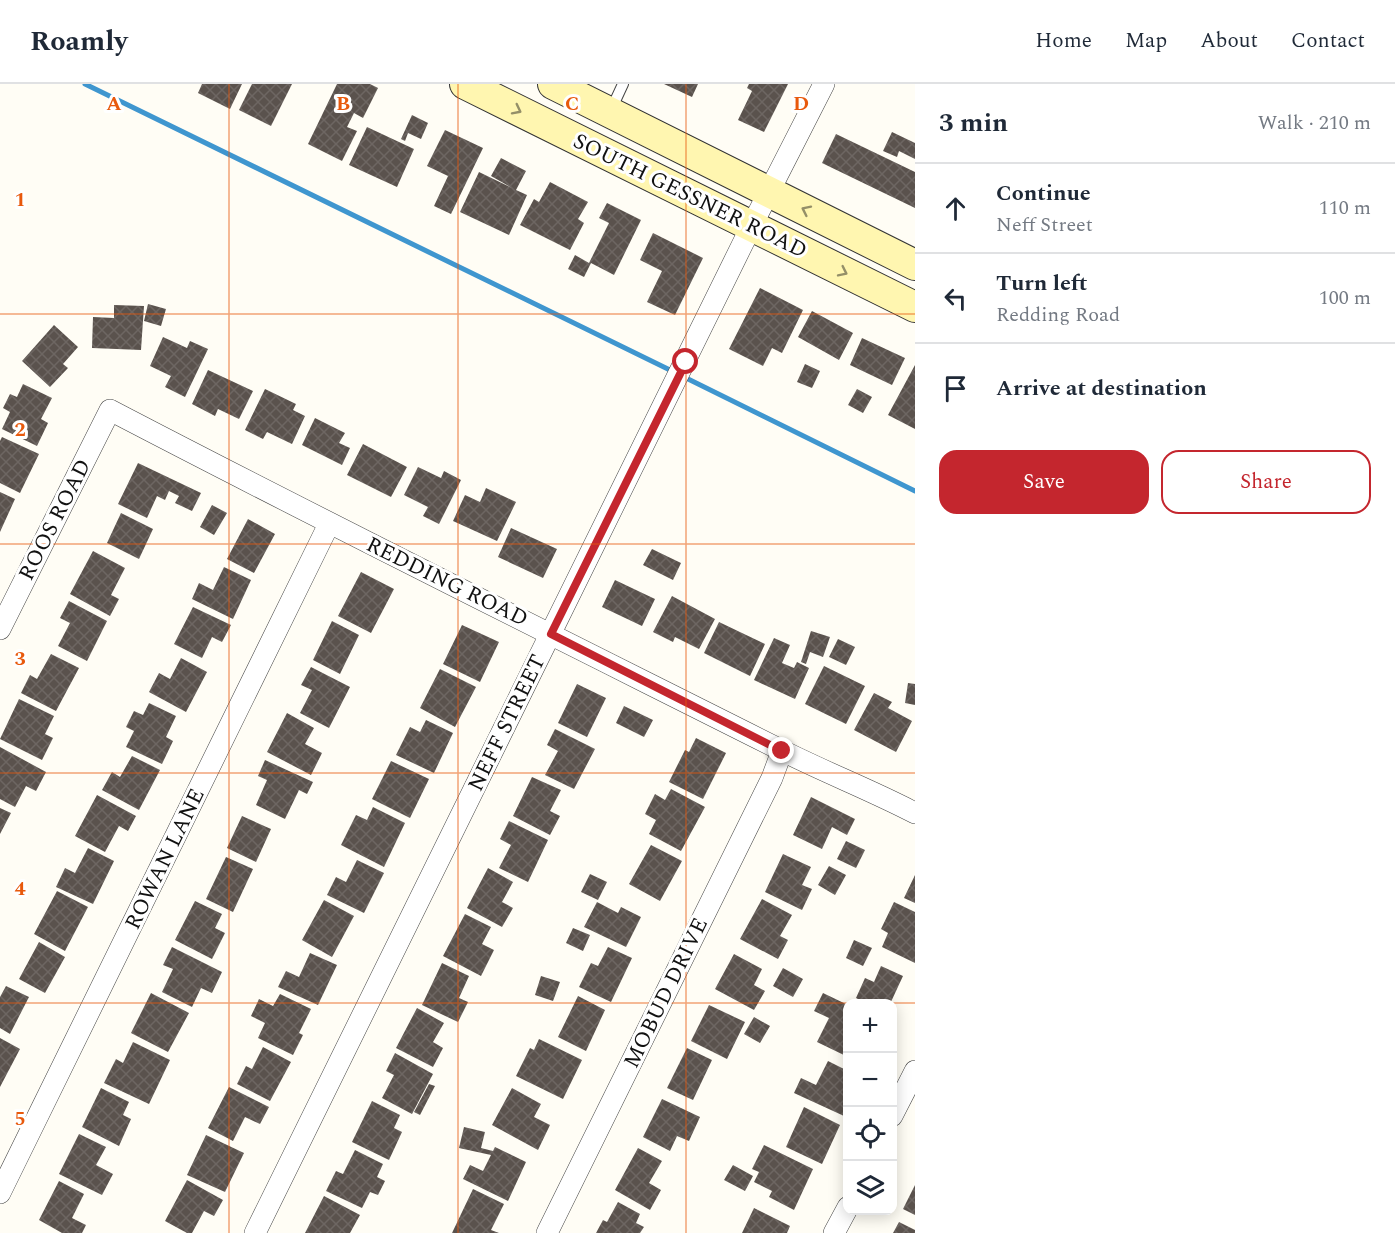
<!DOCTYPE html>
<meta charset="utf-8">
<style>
:root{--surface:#fff;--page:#f6f6f7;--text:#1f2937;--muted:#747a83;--line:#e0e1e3;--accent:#c4262e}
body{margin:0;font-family:Spectral,serif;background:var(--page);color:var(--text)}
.controls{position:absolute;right:18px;bottom:18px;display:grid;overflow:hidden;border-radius:12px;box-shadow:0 3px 15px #0003}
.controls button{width:54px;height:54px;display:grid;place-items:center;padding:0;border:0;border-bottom:2px solid var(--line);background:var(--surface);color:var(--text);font:30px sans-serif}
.stop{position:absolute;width:18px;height:18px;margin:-14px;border:4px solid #c4262e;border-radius:50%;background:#fff}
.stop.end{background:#c4262e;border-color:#fff;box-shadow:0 2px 6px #0008}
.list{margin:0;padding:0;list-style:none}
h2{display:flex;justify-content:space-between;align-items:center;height:78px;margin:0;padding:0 24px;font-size:26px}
h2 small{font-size:20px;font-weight:400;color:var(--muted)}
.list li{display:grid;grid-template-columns:39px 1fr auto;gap:18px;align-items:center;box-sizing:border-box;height:90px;padding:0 24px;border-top:2px solid var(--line)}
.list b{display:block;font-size:22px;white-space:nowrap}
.list p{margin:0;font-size:20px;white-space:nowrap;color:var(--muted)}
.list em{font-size:20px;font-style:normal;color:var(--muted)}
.actions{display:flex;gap:12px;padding:18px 24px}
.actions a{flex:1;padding:14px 0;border:2px solid var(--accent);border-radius:18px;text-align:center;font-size:21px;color:var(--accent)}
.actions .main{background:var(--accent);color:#fff}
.icon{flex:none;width:33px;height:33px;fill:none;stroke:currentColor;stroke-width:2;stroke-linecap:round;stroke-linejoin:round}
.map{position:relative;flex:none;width:915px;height:1149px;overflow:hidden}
header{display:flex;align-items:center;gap:36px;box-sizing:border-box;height:84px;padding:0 30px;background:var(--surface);border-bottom:2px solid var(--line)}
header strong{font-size:28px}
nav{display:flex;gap:33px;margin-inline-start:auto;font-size:21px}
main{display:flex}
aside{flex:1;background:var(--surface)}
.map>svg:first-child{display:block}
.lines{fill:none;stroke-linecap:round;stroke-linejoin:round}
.stream{stroke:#3f96cf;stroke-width:5}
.building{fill:url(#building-cross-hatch)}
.lane-casing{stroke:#444;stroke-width:12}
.street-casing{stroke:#444;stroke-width:22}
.secondary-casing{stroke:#333;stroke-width:32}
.lane{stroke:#fff;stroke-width:10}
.street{stroke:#fff;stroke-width:21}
.secondary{stroke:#fff6b0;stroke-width:30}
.oneway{stroke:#948f68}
.route{stroke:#c4262e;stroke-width:8}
.grid{fill:none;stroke:#e8590c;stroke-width:1.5;stroke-opacity:0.55}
.labels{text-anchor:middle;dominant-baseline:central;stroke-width:6;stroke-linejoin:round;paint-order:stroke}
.street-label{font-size:22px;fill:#111;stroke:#fff}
.grid-label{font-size:20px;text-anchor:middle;font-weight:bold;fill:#e8590c;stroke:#fff;stroke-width:6;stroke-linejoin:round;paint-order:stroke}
</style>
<header>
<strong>Roamly</strong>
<nav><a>Home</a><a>Map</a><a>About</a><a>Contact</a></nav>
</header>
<main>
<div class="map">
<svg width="915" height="1149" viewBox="0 0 915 1149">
<defs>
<pattern id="building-cross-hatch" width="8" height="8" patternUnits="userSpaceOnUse" patternTransform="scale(1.5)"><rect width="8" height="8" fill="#5a524d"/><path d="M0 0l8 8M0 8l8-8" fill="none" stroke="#6d6662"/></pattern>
</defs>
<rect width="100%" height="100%" fill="#fffdf5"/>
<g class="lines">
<!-- stream -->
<path class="stream" d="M85 0 674 288
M682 292 915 407"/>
</g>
<!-- building -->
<path class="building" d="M202 0H242L230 25 198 9Z
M252 0H292L271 42 239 26Z
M337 0H370L378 4 363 34 354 29 347 43 357 47 342 77 308 60Z
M664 0H698L692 13Z
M749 0H788L764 48 738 36 752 7 747 4Z
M412 31 428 39 421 55 408 49 405 57 401 55Z
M367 43 414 65 397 103 349 81Z
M445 46 483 64 451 130 434 122 448 92 427 82Z
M892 48 915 59V75L899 67 897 73 883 67Z
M836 50 915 88V124L822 79Z
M501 74 526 87 516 106 527 111 509 151 460 128 479 88 512 104 491 92Z
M550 98 588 118 578 135 584 139 570 166 520 141 534 115 539 118Z
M607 119 641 136 614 191 591 179 584 193 568 185 575 171 589 179 609 139 599 134Z
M653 149 703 174 675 231 647 218 662 187 640 176Z
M760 204 803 226 782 269 772 264 763 282 729 265Z
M148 220 166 225 161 242 144 237Z
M114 221 144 222 141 266 92 264 93 233 114 234Z
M812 227 853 249 839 276 798 253Z
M54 241 78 263 63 280 68 284 50 303 22 277Z
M163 253 187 264 190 257 208 265 185 313 165 303 171 292 150 282Z
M862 254 905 274 892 301 850 281Z
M805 280 820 287 812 304 797 298Z
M915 281V345L888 331Z
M208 286 253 307 239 335 218 325 215 332 192 320Z
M23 300 52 314 41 335 48 339 37 362 2 345 10 328 3 324 10 310 17 313Z
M265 305 296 320 293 326 305 332 292 360 267 348 263 355 245 346Z
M857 305 872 313 863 329 848 321Z
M315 334 345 349 339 359 350 364 342 381 302 361Z
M2 353 39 370 20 409 0 399V357Z
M363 360 407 383 391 413 347 391Z
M138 379 201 409 192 427 175 419 179 412 169 407 165 416 157 412 147 434 118 420Z
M418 383 441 394 444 387 461 396 439 440 423 432 428 423 404 411Z
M486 404 516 418 497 457 453 437 465 411 480 418Z
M0 408 15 415 0 448Z
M212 421 227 429 214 451 200 443Z
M121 429 153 445 139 475 107 459Z
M248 435 275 450 254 489 227 475Z
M511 444 557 465 543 494 498 473Z
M652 465 681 479 673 496 643 481Z
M93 467 125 484 111 511 119 515 110 532 70 510Z
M224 483 251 496 233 535 192 515 199 499 213 506Z
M361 488 394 505 371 549 338 532Z
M615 496 655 515 642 542 602 523Z
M672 512 715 535 699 565 675 553 673 558 653 548Z
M69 517 107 537 87 577 58 562 70 539 60 534Z
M193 523 231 541 222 558 212 553 202 574 174 560Z
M332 537 359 551 340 590 313 576Z
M719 538 765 560 750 592 704 569Z
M462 541 499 558 480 598 443 580Z
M811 547 830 553 823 573 810 568 806 580 801 578Z
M774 554 790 561 782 579 794 584 797 578 809 584 795 615 754 596Z
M838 555 855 563 846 581 829 573Z
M51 570 79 584 56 627 21 609 30 591 37 595Z
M181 574 207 588 186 628 149 608 159 589 170 595Z
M824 582 865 602 846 640 805 620Z
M311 583 350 603 329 644 300 629 312 606 301 601Z
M440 585 476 603 455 643 420 624Z
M908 599 915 600V621L905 619Z
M577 600 606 614 587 653 558 639Z
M874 609 892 618 888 624 912 637 896 668 854 646Z
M19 615 54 632 45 650 53 654 42 676 0 655Z
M149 619 176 632 166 653 173 657 162 680 126 663 134 647 126 643 134 627 143 631Z
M624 622 653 636 644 653 616 639Z
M287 629 314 644 305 660 322 669 311 691 267 668Z
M426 636 453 649 434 689 396 671 410 643 420 648Z
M555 645 595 665 574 705 545 691 558 667 547 661Z
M696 654 726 669 703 715 669 698 685 666 689 668Z
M0 663 46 688 36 707 26 702 15 723 0 715Z
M132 672 160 686 139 726 102 706 112 688 120 693Z
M265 676 313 698 307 710 299 706 285 735 256 721 267 696 258 692Z
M391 677 429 695 410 734 372 715Z
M532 693 561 706 550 727 560 732 550 751 513 732Z
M671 705 705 723 681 767 649 750 656 736 645 730 655 710 665 716Z
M97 711 136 732 128 747 119 742 105 768 75 752Z
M811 713 855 735 847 751 832 743 822 765 793 751Z
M373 723 405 739 384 783 341 761 356 731 367 736Z
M0 724 11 729 0 750Z
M242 732 271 745 256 778 227 764Z
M509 737 548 756 528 798 499 784 511 761 500 755Z
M846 757 865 766 856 784 837 775Z
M651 761 682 777 660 817 629 800Z
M88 764 114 777 93 820 56 803 65 784 75 789Z
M783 770 811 783 802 801 812 805 802 826 765 808Z
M226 773 253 785 233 828 206 815Z
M357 776 384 789 364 829 327 811 336 793 346 798Z
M829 782 846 791 835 811 818 801Z
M488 784 513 798 502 818 513 824 502 843 467 824Z
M590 790 607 798 598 816 581 808Z
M915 791V819L904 814Z
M57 807 88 823 65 867 34 850Z
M762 815 792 831 780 852 788 856 778 875 740 855Z
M324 816 354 832 332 873 302 856Z
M195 817 222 830 215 844 225 849 212 875 175 856Z
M597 818 618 829 621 823 641 833 626 863 584 843Z
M894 818 915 828V879L882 863 888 849 881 845Z
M465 830 491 843 482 860 494 866 481 892 443 872Z
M573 844 590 851 583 867 566 859Z
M854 856 872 864 863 882 846 874Z
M39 858 65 873 45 909 19 895Z
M172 863 222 888 212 909 201 904 192 923 162 908 173 885 163 881Z
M608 863 632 874 611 918 579 903 591 879 598 882Z
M310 869 337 881 318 921 278 903 286 887 299 893Z
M734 870 762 885 754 901 765 907 754 926 715 905Z
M442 879 469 892 459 914 468 918 458 938 422 921Z
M881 882 903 892 890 920H868L856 914 865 894 874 898Z
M783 884 803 895 793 913 773 902Z
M541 892 560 898 553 917 535 911Z
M6 902 29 913 10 950 0 944V913Z
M151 909 189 929 168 968 131 949Z
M823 909 848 921V973L817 958 829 934 814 927Z
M280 910 311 925 299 949 303 951 293 971 258 954 265 939 251 932 259 915 273 922Z
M578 912 605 926 586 967 558 953Z
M709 921 745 938 727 975 691 957Z
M417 924 444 939 433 958 443 964 433 983 396 964Z
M754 933 770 942 760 959 744 950Z
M0 954 20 965 0 1003Z
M539 955 582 976 563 1015 516 992 530 964 534 966Z
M133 958 170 976 149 1020 104 999 116 975 123 979Z
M263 963 291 978 270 1017 237 1000 246 982 252 985Z
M687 964 712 976 693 1016 667 1004Z
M395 969 433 990 412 1030 382 1014 394 991 386 987Z
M828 977 848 987V1025L844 1032 794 1009 801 994 816 1001Z
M429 1000 435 1002 420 1031 414 1028Z
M229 1003 269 1023 260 1040 245 1033 233 1057 208 1044Z
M101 1004 129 1018 123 1031 131 1035 119 1062 82 1043Z
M512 1004 541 1020 534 1033 550 1041 538 1066 492 1041Z
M662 1015 700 1033 689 1057 677 1052 670 1067 643 1053Z
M372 1017 400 1031 394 1044 402 1048 389 1076 352 1058Z
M804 1023 840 1041 822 1080 786 1063Z
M464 1043 485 1048 481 1064 493 1067 495 1063 526 1078 508 1117 463 1095 470 1081 483 1087 491 1071 459 1064Z
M79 1050 106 1063 96 1081 113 1090 102 1111 59 1090Z
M206 1051 244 1069 225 1108 187 1091Z
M764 1061 813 1085 794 1126 769 1113 772 1107 754 1098 759 1088 752 1085Z
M638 1064 662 1077 649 1099 661 1106 650 1126 615 1106Z
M355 1066 383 1080 377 1093 385 1097 378 1111 370 1108 362 1124 326 1107 336 1087 343 1090Z
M733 1081 753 1092 745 1107 724 1096Z
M187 1096 223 1116 214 1132 204 1127 192 1149H187L165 1137Z
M59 1097 84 1110 72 1134 86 1141 82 1149H62L39 1136Z
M915 1101V1131L903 1125Z
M473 1105 504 1120 491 1146 499 1149H452Z
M324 1112 360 1131 350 1149H305Z
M618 1118 640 1130 636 1139 644 1143 640 1149H596L603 1136 607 1138Z
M754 1124 790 1142 787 1149H742Z
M899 1138 915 1146V1149H893Z"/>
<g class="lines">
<defs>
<path id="lane" d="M610 28 623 0"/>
<path id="street" d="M0 545 110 326C332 442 556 553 779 665 824 688 871 706 915 729
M892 1032 915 987
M0 1109 329 440
M255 1149 751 143 824 0
M547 1149 772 694 782 667
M834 1149 848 1123"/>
<path id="secondary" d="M465 0 915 223
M553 0 915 181"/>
</defs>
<!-- lane casing -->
<use href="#lane" class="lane-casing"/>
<!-- street casing -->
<use href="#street" class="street-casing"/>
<!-- secondary casing -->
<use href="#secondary" class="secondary-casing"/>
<!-- lane -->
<use href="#lane" class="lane"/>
<!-- street -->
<use href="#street" class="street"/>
<!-- secondary -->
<use href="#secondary" class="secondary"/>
</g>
<!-- one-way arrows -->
<defs><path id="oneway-chevron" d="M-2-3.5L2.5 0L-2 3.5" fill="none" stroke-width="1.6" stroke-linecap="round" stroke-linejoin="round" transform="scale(1.5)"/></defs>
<g class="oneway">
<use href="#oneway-chevron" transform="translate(517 26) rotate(27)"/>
<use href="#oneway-chevron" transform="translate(806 126) rotate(-154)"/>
<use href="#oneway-chevron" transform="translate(843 188) rotate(26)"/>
</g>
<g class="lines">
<!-- route -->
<path class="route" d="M686 278 551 550 782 667"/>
</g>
<!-- grid -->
<path class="grid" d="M229 0V1149M458 0V1149M686 0V1149M0 230H915M0 460H915M0 689H915M0 919H915"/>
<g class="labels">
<!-- street labels -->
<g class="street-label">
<text transform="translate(690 112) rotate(26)">SOUTH GESSNER ROAD</text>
<text transform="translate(55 436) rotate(-63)">ROOS ROAD</text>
<text transform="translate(447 498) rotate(26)">REDDING ROAD</text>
<text transform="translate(507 639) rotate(-64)">NEFF STREET</text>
<text transform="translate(165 775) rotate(-64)">ROWAN LANE</text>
<text transform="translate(666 909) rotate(-64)">MOBUD DRIVE</text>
</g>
</g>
<g class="grid-label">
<text x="114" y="26">A</text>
<text x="343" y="26">B</text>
<text x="572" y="26">C</text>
<text x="801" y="26">D</text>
<text x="20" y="122">1</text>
<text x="20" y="352">2</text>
<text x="20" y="581">3</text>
<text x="20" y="811">4</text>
<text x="20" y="1041">5</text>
</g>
</svg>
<div class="controls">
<button>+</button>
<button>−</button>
<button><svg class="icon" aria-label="locate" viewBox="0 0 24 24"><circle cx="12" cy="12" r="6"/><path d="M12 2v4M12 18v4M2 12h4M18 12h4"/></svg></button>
<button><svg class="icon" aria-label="layers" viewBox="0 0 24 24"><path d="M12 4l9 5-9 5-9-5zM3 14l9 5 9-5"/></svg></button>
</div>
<div class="stop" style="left:686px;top:278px"></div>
<div class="stop end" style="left:782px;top:667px"></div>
</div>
<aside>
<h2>3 min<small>Walk · 210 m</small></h2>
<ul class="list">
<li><svg class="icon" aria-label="ahead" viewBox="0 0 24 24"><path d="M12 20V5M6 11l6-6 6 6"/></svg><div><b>Continue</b><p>Neff Street</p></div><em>110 m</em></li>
<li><svg class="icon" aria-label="left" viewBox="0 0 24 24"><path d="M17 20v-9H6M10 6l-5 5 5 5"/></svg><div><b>Turn left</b><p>Redding Road</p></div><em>100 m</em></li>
<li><svg class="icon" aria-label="arrive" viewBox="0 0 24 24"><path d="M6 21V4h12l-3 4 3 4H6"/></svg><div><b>Arrive at destination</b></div></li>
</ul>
<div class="actions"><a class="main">Save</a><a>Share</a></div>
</aside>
</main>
